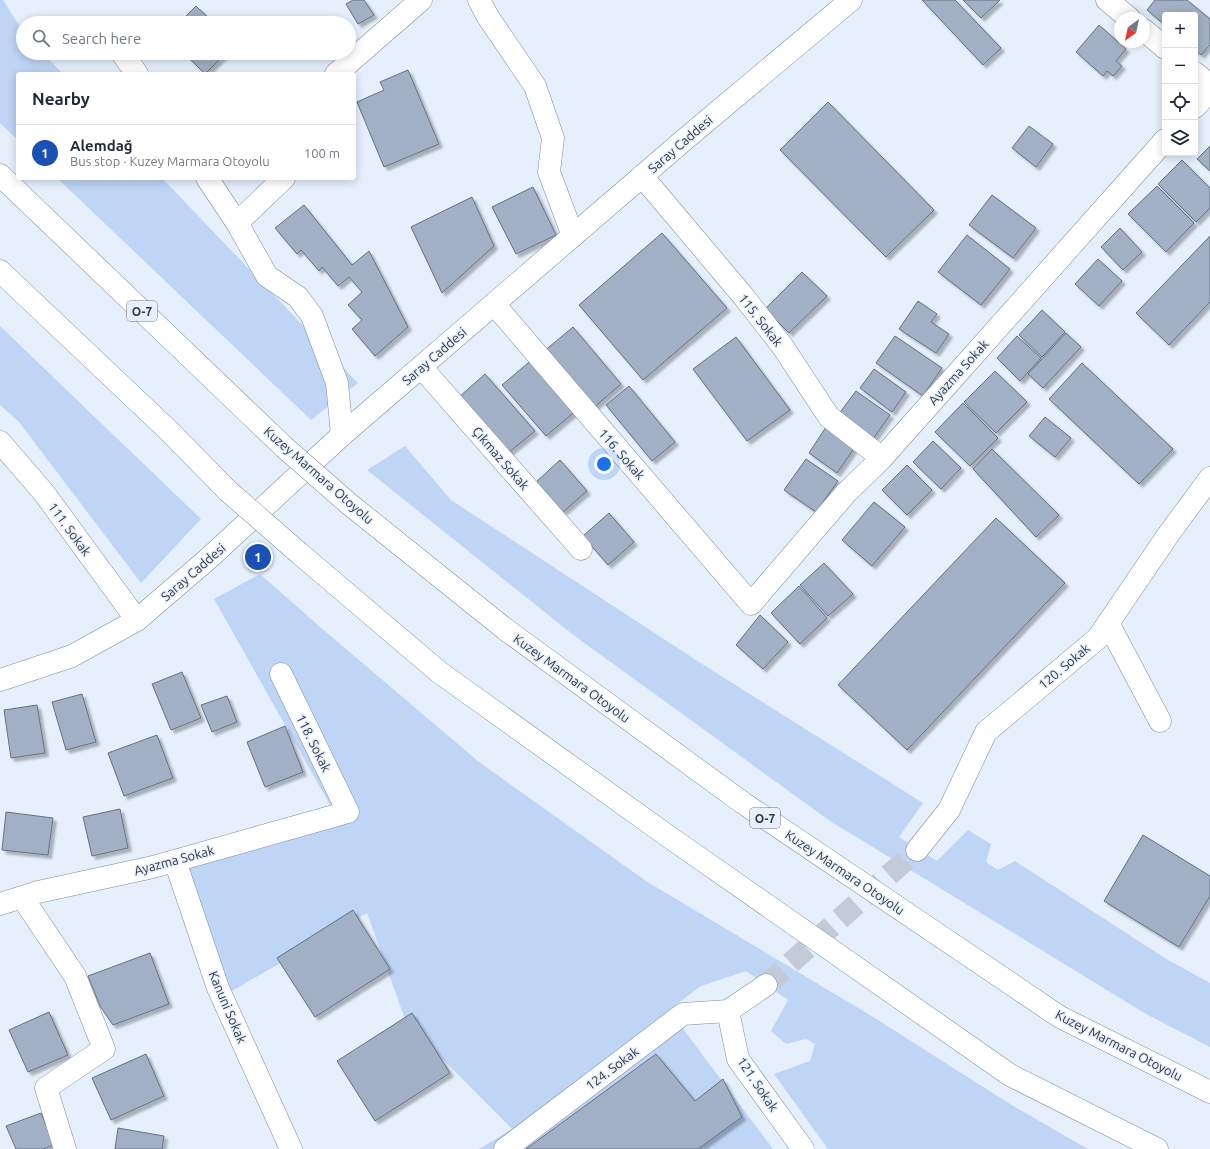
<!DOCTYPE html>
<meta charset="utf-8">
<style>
:root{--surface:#fff;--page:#f2f2f3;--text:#1f2937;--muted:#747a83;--line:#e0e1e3;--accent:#0b8043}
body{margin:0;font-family:Ubuntu,sans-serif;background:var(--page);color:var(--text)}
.controls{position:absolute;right:12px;top:12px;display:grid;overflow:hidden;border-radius:4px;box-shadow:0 2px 10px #0003}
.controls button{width:36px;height:36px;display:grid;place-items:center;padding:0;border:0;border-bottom:1px solid var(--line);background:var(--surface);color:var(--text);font:20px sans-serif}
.compass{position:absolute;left:1114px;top:12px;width:36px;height:36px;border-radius:50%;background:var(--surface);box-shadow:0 2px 10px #0003;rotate:213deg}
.you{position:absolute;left:604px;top:464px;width:14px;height:14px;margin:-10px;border:3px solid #fff;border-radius:50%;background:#1a73e8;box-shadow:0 0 0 6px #1a73e833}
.badge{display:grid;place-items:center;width:26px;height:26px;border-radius:50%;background:var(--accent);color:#fff;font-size:13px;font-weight:700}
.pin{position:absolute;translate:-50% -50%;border:2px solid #fff;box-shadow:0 1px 4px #0006}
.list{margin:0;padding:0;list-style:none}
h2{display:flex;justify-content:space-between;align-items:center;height:52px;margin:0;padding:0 16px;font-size:17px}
h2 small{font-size:13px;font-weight:400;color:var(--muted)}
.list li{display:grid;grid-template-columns:26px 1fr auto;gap:12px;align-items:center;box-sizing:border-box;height:56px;padding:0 16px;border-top:1px solid var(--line)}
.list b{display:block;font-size:15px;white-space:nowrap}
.list p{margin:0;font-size:13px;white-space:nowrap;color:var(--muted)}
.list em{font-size:13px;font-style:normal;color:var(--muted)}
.icon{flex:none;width:22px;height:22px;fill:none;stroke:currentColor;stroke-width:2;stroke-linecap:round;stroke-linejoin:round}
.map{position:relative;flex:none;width:1210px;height:1149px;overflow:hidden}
.search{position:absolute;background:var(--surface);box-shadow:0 2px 10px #0003;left:16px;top:16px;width:340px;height:44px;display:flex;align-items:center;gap:10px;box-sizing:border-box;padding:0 14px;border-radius:22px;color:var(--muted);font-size:15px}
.panel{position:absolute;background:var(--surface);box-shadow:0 2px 10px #0003;left:16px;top:72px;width:340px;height:108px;border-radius:4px}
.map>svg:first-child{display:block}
.green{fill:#bfd5f5}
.building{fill:#a2b0c5;stroke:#647184;filter:url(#shadow)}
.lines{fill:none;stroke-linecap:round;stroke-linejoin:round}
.minor-tunnel{stroke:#c2cbd7;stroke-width:22;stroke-dasharray:22 11;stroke-linecap:butt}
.minor-casing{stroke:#7f8ca0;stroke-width:23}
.major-casing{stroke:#7f8ca0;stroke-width:23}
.highway-casing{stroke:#7f8ca0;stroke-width:23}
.minor{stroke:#fff;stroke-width:22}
.major{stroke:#fff;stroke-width:22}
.highway{stroke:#fff;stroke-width:22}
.highway-bridge-casing{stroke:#7f8ca0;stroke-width:23;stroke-linecap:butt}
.highway-bridge{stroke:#fff;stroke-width:22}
.labels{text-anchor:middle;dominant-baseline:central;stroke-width:3;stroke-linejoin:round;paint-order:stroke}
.shield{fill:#e6effc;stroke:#697079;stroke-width:1}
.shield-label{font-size:12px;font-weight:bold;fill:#333941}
.street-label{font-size:13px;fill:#333941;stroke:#e6effc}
</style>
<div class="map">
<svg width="1210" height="1149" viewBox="0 0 1210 1149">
<defs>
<filter id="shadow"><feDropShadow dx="3.5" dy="3.5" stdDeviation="1" flood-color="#0004"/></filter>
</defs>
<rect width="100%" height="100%" fill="#e6effc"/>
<!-- green -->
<path class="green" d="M0 0H3L23 31V53H43L63 74H18V140L0 123Z
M57 178H162L358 383 311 420Z
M0 326 201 519 141 583 19 422 0 405Z
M405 446 451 500 699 662 923 803 899 837 937 861 968 830 991 844 986 862 998 870 1015 861 1168 960 1210 983V1047L1146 1014 830 821 572 634 367 470Z
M260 574 319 626 479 762 646 881 870 1015 1010 1104 1088 1149H828L774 1074 810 1061 815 1044 806 1039 786 1044 771 1031 788 1000 746 971 701 986 669 1010 773 1149H479L512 1129 406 1022 367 913 223 996 177 867 330 805 214 599Z"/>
<!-- building -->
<path class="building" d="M353 0H364L374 15 358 24 346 4Z
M922 0H955L1001 48 983 65Z
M963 0H1000L981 18Z
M1155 0H1187L1210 19V45L1201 55 1195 50V15H1165V25L1147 10Z
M196 6 214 23H179Z
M1099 25 1126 49 1116 61 1122 66 1113 76 1107 71 1103 76 1076 52Z
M184 53H226L205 74Z
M408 70 439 144 384 167 357 102 384 90 380 82Z
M828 102 934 210 886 257 780 150Z
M1029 126 1053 144 1036 167 1012 148Z
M1210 146V171L1197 159Z
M1182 160 1210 188V208L1196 222 1158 184Z
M1157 186 1194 223 1166 252 1128 214Z
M533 187 556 235 516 254 492 207Z
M992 195 1036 228 1013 258 969 225Z
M472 197 494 246 442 293 411 227Z
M304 205 352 265 369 251 408 327 375 356 352 329 362 320 348 305 362 292 349 277 338 286 322 267 319 271 301 250 297 254 275 228Z
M1120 228 1142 252 1123 270 1101 247Z
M662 233 727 308 643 380 579 305Z
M967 235 1010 269 981 305 938 272Z
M1210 236V302L1169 345 1136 313Z
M1098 259 1122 281 1099 306 1075 284Z
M802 272 827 296 789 333 765 309Z
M918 301 937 314 931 322 949 334 936 353 899 329Z
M1042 310 1065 332 1042 357 1019 335Z
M573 327 621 384 591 410 543 352Z
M1066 333 1081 347 1043 388 1028 374Z
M895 336 942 368 923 396 876 363Z
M1017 336 1041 358 1020 381 997 358Z
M736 337 790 410 747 441 693 369Z
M534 358 578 409 546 436 502 385Z
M1082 363 1173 449 1139 484 1049 399Z
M874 369 906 392 892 412 860 388Z
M995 371 1027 402 996 433 964 402Z
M485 374 535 431 508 453 459 397Z
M629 386 675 442 652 461 606 405Z
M856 391 890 415 873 439 838 415Z
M963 403 998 438 970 466 935 432Z
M1045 417 1071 438 1055 457 1029 436Z
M826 427 855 447 837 473 809 453Z
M933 441 961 468 941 489 913 462Z
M992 449 1059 515 1036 537 973 469Z
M806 459 838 481 816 512 784 490Z
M560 460 587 491 563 512 536 482Z
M907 465 932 490 907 515 882 490Z
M874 502 905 527 872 566 842 540Z
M609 513 634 542 608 565 583 536Z
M996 518 1065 583 907 750 838 685Z
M824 563 853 594 828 616 800 585Z
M799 586 827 618 800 644 771 613Z
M760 615 788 642 763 669 736 645Z
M182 672 201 718 171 730 152 684Z
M82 694 96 742 66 750 52 702Z
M227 696 237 722 212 732 201 705Z
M37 705 45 753 11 758 4 710Z
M285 726 303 772 265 787 247 742Z
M157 735 173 778 124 796 108 753Z
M120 809 128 848 92 856 83 817Z
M6 812 53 818 48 855 2 850Z
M1143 835 1210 876V896L1179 947 1104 901Z
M353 910 390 969 315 1017 277 958Z
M150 953 169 1004 113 1025 100 1006 88 976Z
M49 1012 68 1055 28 1072 9 1030Z
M412 1013 450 1073 375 1121 337 1061Z
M146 1054 164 1096 111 1120 92 1078Z
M656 1054 695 1101 723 1079 742 1117 698 1149H526Z
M41 1113 54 1145 43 1149H16L6 1126Z
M118 1128 164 1136 162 1149H115Z"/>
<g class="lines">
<!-- minor-tunnel -->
<path class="minor-tunnel" d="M766 985 917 850"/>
<defs>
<path id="minor" d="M479 0 488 17 535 86 553 138 549 172 573 236
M1107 0 1129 18
M1144 30 1165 48
M122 53 137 74
M1195 73 1210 85
M336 74 421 0
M1195 107 1210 91
M642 176 744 297 783 347 829 417 882 458
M207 178 237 223 267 276 298 297 312 316 337 383 342 435
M237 223 284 178
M494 304 751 604 846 493 882 458 1165 140
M421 367 581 549
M0 442 44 493 137 620
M1108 623 1160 721
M917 850 949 810 986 732 1098 638 1168 535 1210 478
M175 861 218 988 291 1149
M22 897 75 976 104 1049 46 1088 65 1149
M0 904 38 892 153 867 348 812 281 674
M728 1011 738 1059 803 1149
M728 1011 766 985
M505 1149 683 1014 728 1011"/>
<path id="major" d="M0 680 72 656 137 620 209 558 342 435 684 140 851 0"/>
<path id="highway" d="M0 175 284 447
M0 271 168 430 228 491
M348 503 505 629 743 803 1060 1017 1210 1092
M299 553 439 672 665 834 1010 1075 1157 1149"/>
</defs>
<!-- minor casing -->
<use href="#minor" class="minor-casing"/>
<!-- major casing -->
<use href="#major" class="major-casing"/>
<!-- highway casing -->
<use href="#highway" class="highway-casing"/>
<!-- minor -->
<use href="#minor" class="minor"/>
<!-- major -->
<use href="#major" class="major"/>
<!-- highway -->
<use href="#highway" class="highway"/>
<defs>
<path id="highway-bridge" d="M284 447 348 503
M228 491 299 553"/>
</defs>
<!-- highway-bridge casing -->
<use href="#highway-bridge" class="highway-bridge-casing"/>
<!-- highway-bridge -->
<use href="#highway-bridge" class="highway-bridge"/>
</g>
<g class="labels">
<!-- shield labels -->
<g class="shield">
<rect x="127" y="301" width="30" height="20" rx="3"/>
<rect x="750" y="808" width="30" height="20" rx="3"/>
</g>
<g class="shield-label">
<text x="142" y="311">O-7</text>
<text x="765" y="818">O-7</text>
</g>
<!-- street labels -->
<g class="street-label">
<text transform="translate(680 144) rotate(-41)">Saray Caddesi</text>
<text transform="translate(761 320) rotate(52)">115. Sokak</text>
<text transform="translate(434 356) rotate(-41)">Saray Caddesi</text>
<text transform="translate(958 372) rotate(-48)">Ayazma Sokak</text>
<text transform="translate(622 454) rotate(49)">116. Sokak</text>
<text transform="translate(501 458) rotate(49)">Çıkmaz Sokak</text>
<text transform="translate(319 475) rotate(41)">Kuzey Marmara Otoyolu</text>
<text transform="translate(70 529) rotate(54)">111. Sokak</text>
<text transform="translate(193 572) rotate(-41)">Saray Caddesi</text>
<text transform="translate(1064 666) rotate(-40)">120. Sokak</text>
<text transform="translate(572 678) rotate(36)">Kuzey Marmara Otoyolu</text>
<text transform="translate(314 743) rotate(64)">118. Sokak</text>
<text transform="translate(174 860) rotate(-15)">Ayazma Sokak</text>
<text transform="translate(845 872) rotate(34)">Kuzey Marmara Otoyolu</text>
<text transform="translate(228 1007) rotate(67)">Kanuni Sokak</text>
<text transform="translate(1119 1045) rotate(27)">Kuzey Marmara Otoyolu</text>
<text transform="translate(612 1068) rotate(-37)">124. Sokak</text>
<text transform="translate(758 1084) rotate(56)">121. Sokak</text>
</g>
</g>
</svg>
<div class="controls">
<button>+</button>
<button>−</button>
<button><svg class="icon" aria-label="locate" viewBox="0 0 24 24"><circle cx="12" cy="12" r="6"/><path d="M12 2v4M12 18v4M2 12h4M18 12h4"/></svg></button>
<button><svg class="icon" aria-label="layers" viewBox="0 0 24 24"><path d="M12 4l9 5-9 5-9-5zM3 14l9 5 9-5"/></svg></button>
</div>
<svg class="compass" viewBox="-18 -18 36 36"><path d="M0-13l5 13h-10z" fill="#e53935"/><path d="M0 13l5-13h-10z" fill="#747a83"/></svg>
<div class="you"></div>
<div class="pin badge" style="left:258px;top:557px;background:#1a4fb4">1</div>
<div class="search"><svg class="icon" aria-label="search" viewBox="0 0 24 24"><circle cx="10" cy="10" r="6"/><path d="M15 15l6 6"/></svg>Search here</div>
<section class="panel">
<h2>Nearby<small></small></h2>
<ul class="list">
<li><span class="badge" style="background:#1a4fb4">1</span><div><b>Alemdağ</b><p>Bus stop · Kuzey Marmara Otoyolu</p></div><em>100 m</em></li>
</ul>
</section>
</div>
